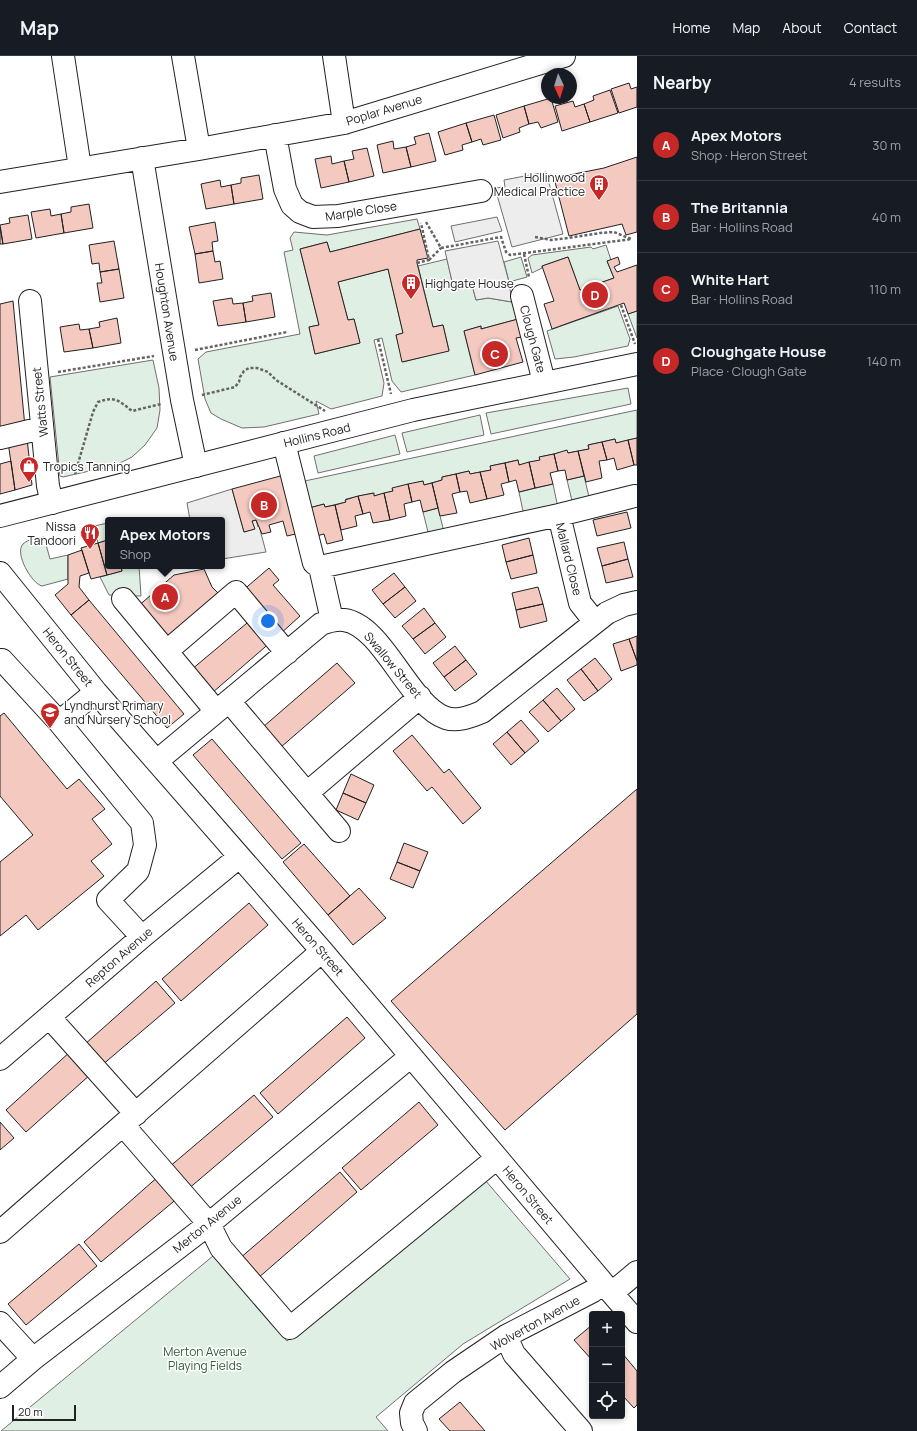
<!DOCTYPE html>
<meta charset="utf-8">
<style>
:root{--surface:#171b24;--page:#20242c;--text:#f1f3f6;--muted:#9ea1a6;--line:#363941;--accent:#c62828}
body{margin:0;font-family:Manrope,sans-serif;background:var(--page);color:var(--text)}
.controls{position:absolute;right:12px;bottom:12px;display:grid;overflow:hidden;border-radius:4px;box-shadow:0 2px 6px #0003}
.controls button{width:36px;height:36px;display:grid;place-items:center;padding:0;border:0;border-bottom:1px solid var(--line);background:var(--surface);color:var(--text);font:20px sans-serif}
.compass{position:absolute;left:541px;top:12px;width:36px;height:36px;border-radius:50%;background:var(--surface);box-shadow:0 2px 6px #0003;rotate:176deg}
.scale{position:absolute;left:12px;bottom:10px;width:64px;box-sizing:border-box;padding-left:4px;border:2px solid #222;border-top:0;font-size:11px;line-height:14px;white-space:nowrap;color:#222;-webkit-text-stroke:3px #fff;paint-order:stroke}
.you{position:absolute;left:268px;top:565px;width:14px;height:14px;margin:-10px;border:3px solid #fff;border-radius:50%;background:#1a73e8;box-shadow:0 0 0 6px #1a73e833}
.badge{display:grid;place-items:center;width:26px;height:26px;border-radius:50%;background:var(--accent);color:#fff;font-size:13px;font-weight:700}
.pin{position:absolute;translate:-50% -50%;border:2px solid #fff;box-shadow:0 1px 4px #0006}
.popup{position:absolute;left:105px;top:461px;width:120px;height:52px;box-sizing:border-box;display:grid;place-content:center;border-radius:4px;background:var(--surface);filter:drop-shadow(0 1px 3px #0005);font-size:13px;white-space:nowrap;color:var(--muted)}
.popup b{font-size:15px;color:var(--text)}
.popup::after{content:'';position:absolute;left:50%;top:100%;margin-left:-8px;border:8px solid transparent;border-top-color:var(--surface)}
.list{margin:0;padding:0;list-style:none}
h2{display:flex;justify-content:space-between;align-items:center;height:52px;margin:0;padding:0 16px;font-size:17px}
h2 small{font-size:13px;font-weight:400;color:var(--muted)}
.list li{display:grid;grid-template-columns:26px 1fr auto;gap:12px;align-items:center;box-sizing:border-box;height:72px;padding:0 16px;border-top:1px solid var(--line)}
.list b{display:block;font-size:15px;white-space:nowrap}
.list p{margin:0;font-size:13px;white-space:nowrap;color:var(--muted)}
.list em{font-size:13px;font-style:normal;color:var(--muted)}
.icon{flex:none;width:22px;height:22px;fill:none;stroke:currentColor;stroke-width:2;stroke-linecap:round;stroke-linejoin:round}
.map{position:relative;flex:none;width:637px;height:1375px;overflow:hidden}
header{display:flex;align-items:center;gap:24px;box-sizing:border-box;height:56px;padding:0 20px;background:var(--surface);border-bottom:1px solid var(--line)}
header strong{font-size:19px}
nav{display:flex;gap:22px;margin-inline-start:auto;font-size:14px}
main{display:flex}
aside{flex:1;background:var(--surface)}
.map>svg:first-child{display:block}
.green{fill:#e0efe3;stroke:#6f6f6f}
.parking{fill:#ededed;stroke:#6f6f6f}
.building{fill:#f3c9c0;stroke:#222}
.lines{fill:none;stroke-linecap:round;stroke-linejoin:round}
.minor-casing{stroke:#222;stroke-width:24}
.major-casing{stroke:#222;stroke-width:24}
.path{stroke:#646464;stroke-width:2.5;stroke-dasharray:3 2;stroke-linecap:butt}
.minor{stroke:#fff;stroke-width:22}
.major{stroke:#fff;stroke-width:22}
.labels{text-anchor:middle;dominant-baseline:central;stroke-width:3;stroke-linejoin:round;paint-order:stroke}
.street-label{font-size:12px;fill:#222;stroke:#fff}
.poi-label{font-size:12px;fill:#222;stroke:#fff;text-anchor:start}
.park-label{font-size:12px;fill:#2f5e38;stroke:#fff}
</style>
<header>
<strong>Map</strong>
<nav><a>Home</a><a>Map</a><a>About</a><a>Contact</a></nav>
</header>
<main>
<div class="map">
<svg width="637" height="1375" viewBox="0 0 637 1375">
<rect width="100%" height="100%" fill="#fff"/>
<!-- green -->
<path class="green" d="M417 163 420 173 330 196 327 186 300 193 319 269 309 271 315 298 360 287 354 263 348 264 338 226 388 213 403 277 396 279 403 306 449 294 443 269 433 271 418 210 447 203 454 234 472 229 476 244 488 242 512 246 518 263 481 273V270L464 275 475 319 401 336 392 325 382 282 374 284 384 327 382 340 331 353 316 345 319 358 264 371 242 372 221 363 211 357 205 343 198 303 206 296 300 278 284 196 293 194 290 182 294 176 327 179Z
M606 189 611 204 607 205 614 222 580 234 568 201 542 210V212L532 217 528 202 532 199 591 191 593 193Z
M521 201 527 221 509 226 504 206Z
M618 250 630 283 628 290 574 301 555 303 547 275Z
M637 255V282L628 258Z
M153 304 159 332 160 354 157 372 145 389 132 401 116 409 63 421 60 420 50 321Z
M628 332 631 348 491 378 486 357Z
M637 354V382L616 387 615 383 588 389 589 393 568 397 567 395 540 401V404L519 409 518 404 490 410 491 414 470 418 469 415 442 421V424L424 429 423 425 392 433 393 435 374 440 373 437 346 443V446L325 451 324 448 309 452 300 426Z
M480 359 484 379 407 396 402 377Z
M395 379 400 398 318 417 314 400Z
M584 420 590 445 573 449 567 424Z
M553 428 558 452 524 460 519 436Z
M438 452 444 476 429 480 423 456Z
M108 467V484L98 487 94 470Z
M44 481 50 503 68 499V523L42 530C32 528 14 497 23 488 28 483 38 482 44 481Z
M124 510H139L141 540 109 539 100 521 122 515 121 511Z
M485 1124 570 1223 463 1288 376 1361 388 1375H1L213 1200 287 1285Z"/>
<!-- parking -->
<path class="parking" d="M546 116 563 178 512 191 495 132 505 131 504 124Z
M497 161 502 175 455 186 451 170Z
M498 185 509 226 512 246 488 242 476 244 472 229 454 234 445 195Z
M232 433 244 476 254 473 252 465 256 464 258 471 259 470 266 496 222 503V464H190L187 447Z"/>
<!-- building -->
<path class="building" d="M629 27 631 33 637 31V51L619 57 611 33Z
M610 34 618 57 590 66 584 48 594 44 593 40Z
M551 42 558 66 541 72 538 66 529 68 524 50Z
M573 45 575 51 584 48 590 66 562 75 555 50Z
M524 50 529 68 519 72 520 76 503 82 496 59Z
M494 59 501 84 483 89 481 83 472 86 466 67Z
M466 67 472 86 462 89 463 94 445 99 438 76Z
M429 77 436 105 411 111 406 91 416 88 414 81Z
M393 85 394 93 406 91 411 111 383 117 377 89Z
M367 92 374 120 349 126 344 105 354 103 352 95Z
M331 100 332 108 344 105 349 126 321 132 315 103Z
M637 101V176L626 179 622 168 569 180 554 122 604 112Z
M259 119 263 143 234 148 231 129 241 127V122Z
M220 124 221 131 231 129 234 148 206 153 201 128Z
M89 148 93 172 64 177 61 158 71 156V151Z
M50 153 51 160 61 158 64 177 36 182 31 156Z
M28 159 32 183 3 188 0 169 10 167 9 162Z
M215 166 218 185 212 186 213 195 195 198 189 171Z
M0 171 3 188H0Z
M420 173 428 202 417 204V207L433 271 443 269 449 295 402 306 396 279 403 277 388 213 338 226 348 264 354 263 360 287 315 298 309 271 319 269 300 193 327 186 330 196Z
M114 185 119 213 100 216 99 207 92 208 89 189Z
M213 195 215 206 220 205 223 223 199 227 195 198Z
M568 201 580 234 614 222 607 205 618 201 620 208 614 211 617 216 637 209V255L628 258 624 247 552 273 544 248 554 245 542 210Z
M119 213 124 242 100 246 97 227H102L100 216Z
M271 237 275 261 246 266 243 247 253 245 252 240Z
M232 242 233 248 243 247 246 266 218 270 213 245Z
M13 245 25 371 0 376V248Z
M117 262 121 287 93 292 89 273 100 271 99 266Z
M518 263 522 281 516 282 523 306 475 319 464 275 481 270V273Z
M79 268 80 274 89 273 93 292 64 296 60 271Z
M27 382 32 429 15 434 8 386Z
M637 382V409H634L628 384Z
M615 383 616 387 628 384 634 409 617 414 614 402 607 404 602 386Z
M602 386 607 404 599 405 602 422 586 426 578 395 589 393 588 389Z
M567 394 568 397 578 395 584 420 567 424 565 414 558 415 554 398Z
M554 398 558 415 550 417 553 428 535 432 529 406 540 404 539 401Z
M518 404 519 409 529 406 535 432 519 436 516 424 509 426 505 407Z
M11 405 15 434 0 438V408Z
M505 407 509 426 501 428 504 439 487 443 480 416 491 414 490 410Z
M469 415 470 418 480 416 487 443 470 447 467 435 460 436 456 418Z
M456 418 460 436 452 438 457 457 440 460 432 427 442 424V421Z
M284 419 300 477 287 480 283 465 269 469 271 476 262 478 256 464 252 465 255 473 244 476 232 433Z
M423 425 424 429 432 427 438 452 423 456 420 444 412 446 408 428Z
M408 428 412 446 404 448 406 460 390 464 384 437 393 435 392 432Z
M374 437V440L384 437 390 464 373 467 370 456 363 458 358 440Z
M358 440 363 458 355 460 357 470 341 474 335 449 346 446 345 444Z
M324 448 325 451 335 449 343 484 327 488 324 478 316 480 309 452Z
M627 456 631 472 597 480 593 464Z
M529 482 533 499 506 506 502 489Z
M108 484V510H124L121 511 122 515 107 519 98 487Z
M624 486 628 503 602 510 597 492Z
M98 487 107 519 91 523 81 492Z
M82 494 89 517 80 520 79 531 89 544 71 559 55 539 68 528V499Z
M533 499 537 517 511 523 506 506Z
M628 503 633 521 606 527 602 510Z
M269 512 279 524 273 529 300 560 279 579 241 536Z
M204 513 212 531 223 542 168 590 136 552 174 519Z
M394 517 405 531 383 548 372 534Z
M405 531 416 545 395 562 383 548Z
M538 531 543 548 516 554 512 537Z
M89 544 184 658 167 672 71 559Z
M543 548 547 565 520 572 516 554Z
M424 552 435 567 413 583 402 570Z
M253 562 272 585 212 637 191 614Z
M435 567 446 581 425 598 413 583Z
M637 580V605L629 583Z
M629 583 637 605V609L621 615 613 588Z
M455 590 466 604 444 621 433 607Z
M595 602 612 623 598 635 581 613Z
M466 604 477 618 455 635 444 621Z
M337 607 355 627 281 691 263 671Z
M581 613 598 635 584 645 567 624Z
M557 632 575 653 561 665 543 644Z
M543 644 561 665 548 676 529 656Z
M4 657 67 733 79 723 105 753 92 763 112 788 91 805 104 820 38 874 26 859 0 880V806L33 779 0 740V660Z
M521 664 539 685 525 697 507 676Z
M507 676 525 697 511 709 493 688Z
M412 679 444 717 449 713 481 752 463 768 432 731 427 735 393 695Z
M212 683 301 787 282 803 193 699Z
M351 718 374 729 366 747 343 737Z
M637 733V958L505 1074 391 945Z
M343 737 366 747 358 764 336 754Z
M404 787 428 796 420 815 397 806Z
M304 788 350 840 328 859 283 806Z
M397 806 420 815 413 832 390 823Z
M359 832 386 862 353 889 328 859Z
M249 847 268 869 181 945 162 923Z
M156 925 175 947 101 1010 84 989Z
M347 961 365 982 278 1058 260 1037Z
M71 995 91 1018 26 1076 6 1054Z
M254 1039 273 1061 187 1134 168 1112Z
M419 1046 438 1069 361 1134 342 1112Z
M0 1066 14 1082 0 1094Z
M340 1116 357 1136 257 1223 239 1203Z
M160 1119 179 1141 101 1206 84 1186Z
M79 1188 97 1210 26 1269 8 1248Z
M592 1269V1304L574 1284Z
M622 1297 637 1315V1349L634 1352 622 1339Z
M460 1346 485 1375H450L439 1363Z"/>
<g class="lines">
<defs>
<path id="minor" d="M63 0 80 112
M183 0 199 93
M334 0 344 67
M275 79 285 133 292 149 300 156 313 161 338 160 481 135
M142 102 182 344 196 410
M0 126 199 93 344 67 564 0
M522 240 544 326
M30 245 48 430 52 447
M0 382 42 372
M284 387 314 507 320 511
M559 459 580 547 595 566
M0 517 96 636 322 895 603 1227 637 1266
M123 543 216 655
M332 564 320 511 559 459 635 440
M167 595 236 536 287 597
M0 604H2L59 666
M96 636 59 666 142 767 145 789 138 815 108 844 142 881
M229 645 339 775
M157 705 321 568C329 565 336 563 344 564 383 569 409 650 446 662 458 666 471 660 482 656L607 557 624 549 637 546
M307 737 420 641
M50 962 136 1058
M0 1003 142 881 239 801
M123 1069 209 1168 221 1192 290 1272 497 1102
M0 1176 322 895
M612 1237 637 1216
M0 1267 33 1303
M506 1280 514 1298 581 1375
M0 1331 33 1303 209 1168 411 1000
M416 1375 412 1367 411 1357 415 1347 453 1316 506 1280 593 1235 603 1227"/>
<path id="major" d="M0 460 413 354 637 308"/>
</defs>
<!-- minor casing -->
<use href="#minor" class="minor-casing"/>
<!-- major casing -->
<use href="#major" class="major-casing"/>
<!-- path -->
<path class="path" d="M426 166 441 192 501 181 506 196 510 199 632 183
M535 181 551 184 568 182 600 177 614 176 631 183
M524 198 529 221
M429 204 441 192
M417 207 429 204 421 167
M621 249 635 288
M378 283 391 338
M195 294 287 276
M58 316 154 300
M202 339 235 331 239 326 240 321 244 315 249 312H257L268 316 276 324 325 355
M75 418 93 356 98 346C115 340 118 344 132 355L161 348"/>
<!-- minor -->
<use href="#minor" class="minor"/>
<!-- major -->
<use href="#major" class="major"/>
</g>
<!-- icons -->
<defs>
<symbol id="building-pin" viewBox="-11 -11 22 30"><path d="M0 17L-7.5 6A9.5 9.5 0 1 1 7.5 6Z" fill="#c62828" stroke="#fff"/><path d="M-4-6H4V6H1V3H-1V6H-4ZM-2.5-4.3h1.7v1.8h-1.7ZM.8-4.3h1.7v1.8H.8ZM-2.5-1h1.7V.8h-1.7ZM.8-1h1.7V.8H.8Z" fill="#fff"/></symbol>
<symbol id="shop-pin" viewBox="-11 -11 22 30"><path d="M0 17L-7.5 6A9.5 9.5 0 1 1 7.5 6Z" fill="#c62828" stroke="#fff"/><path d="M-5-2.5h2.3a2.7 3.5 0 0 1 5.4 0H5L5.5 6h-11ZM-1.5-2.5h3a1.5 2.3 0 0 0-3 0Z" fill="#fff"/></symbol>
<symbol id="restaurant-pin" viewBox="-11 -11 22 30"><path d="M0 17L-7.5 6A9.5 9.5 0 1 1 7.5 6Z" fill="#c62828" stroke="#fff"/><path d="M-5-6h1v4h1v-4h1v4h1v-4h1v5L-1.5 .5V6h-2V.5L-5-1ZM5-6V6H3V1.5H1.5Q1.5-4 5-6Z" fill="#fff"/></symbol>
<symbol id="school-pin" viewBox="-11 -11 22 30"><path d="M0 17L-7.5 6A9.5 9.5 0 1 1 7.5 6Z" fill="#c62828" stroke="#fff"/><path d="M0-5L7-2L0 1L-7-2ZM-4 1L0 2.5L4 1V4Q0 6-4 4Z" fill="#fff"/></symbol>
</defs>
<g fill-rule="evenodd">
<use href="#building-pin" x="588" y="117" width="22" height="30"/>
<use href="#building-pin" x="400" y="216" width="22" height="30"/>
<use href="#shop-pin" x="18" y="399" width="22" height="30"/>
<use href="#restaurant-pin" x="79" y="466" width="22" height="30"/>
<use href="#school-pin" x="39" y="645" width="22" height="30"/>
</g>
<g class="labels">
<!-- street labels -->
<g class="street-label">
<text transform="translate(384 54) rotate(-17)">Poplar Avenue</text>
<text transform="translate(361 155) rotate(-9)">Marple Close</text>
<text transform="translate(167 256) rotate(81)">Houghton Avenue</text>
<text transform="translate(533 283) rotate(75)">Clough Gate</text>
<text transform="translate(40 346) rotate(-96)">Watts Street</text>
<text transform="translate(317 379) rotate(-14)">Hollins Road</text>
<text transform="translate(569 503) rotate(76)">Mallard Close</text>
<text transform="translate(68 601) rotate(51)">Heron Street</text>
<text transform="translate(393 609) rotate(50)">Swallow Street</text>
<text transform="translate(318 891) rotate(49)">Heron Street</text>
<text transform="translate(119 901) rotate(-41)">Repton Avenue</text>
<text transform="translate(528 1139) rotate(50)">Heron Street</text>
<text transform="translate(207 1168) rotate(-39)">Merton Avenue</text>
<text transform="translate(535 1267) rotate(-29)">Wolverton Avenue</text>
</g>
<!-- poi labels -->
<g class="poi-label">
<text x="585" y="121" text-anchor="end">Hollinwood<tspan x="585" dy="14">Medical Practice</tspan></text>
<text x="425" y="227">Highgate House</text>
<text x="43" y="410">Tropics Tanning</text>
<text x="76" y="470" text-anchor="end">Nissa<tspan x="76" dy="14">Tandoori</tspan></text>
<text x="64" y="649">Lyndhurst Primary<tspan x="64" dy="14">and Nursery School</tspan></text>
</g>
<!-- park labels -->
<g class="park-label">
<text x="205" y="1295">Merton Avenue<tspan x="205" dy="14">Playing Fields</tspan></text>
</g>
</g>
</svg>
<div class="controls">
<button>+</button>
<button>−</button>
<button><svg class="icon" aria-label="locate" viewBox="0 0 24 24"><circle cx="12" cy="12" r="6"/><path d="M12 2v4M12 18v4M2 12h4M18 12h4"/></svg></button>
</div>
<svg class="compass" viewBox="-18 -18 36 36"><path d="M0-13l5 13h-10z" fill="#e53935"/><path d="M0 13l5-13h-10z" fill="#9ea1a6"/></svg>
<div class="scale">20 m</div>
<div class="you"></div>
<div class="pin badge" style="left:165px;top:541px">A</div>
<div class="popup"><b>Apex Motors</b>Shop</div>
<div class="pin badge" style="left:264px;top:449px">B</div>
<div class="pin badge" style="left:495px;top:298px">C</div>
<div class="pin badge" style="left:595px;top:239px">D</div>
</div>
<aside>
<h2>Nearby<small>4 results</small></h2>
<ul class="list">
<li><span class="badge">A</span><div><b>Apex Motors</b><p>Shop · Heron Street</p></div><em>30 m</em></li>
<li><span class="badge">B</span><div><b>The Britannia</b><p>Bar · Hollins Road</p></div><em>40 m</em></li>
<li><span class="badge">C</span><div><b>White Hart</b><p>Bar · Hollins Road</p></div><em>110 m</em></li>
<li><span class="badge">D</span><div><b>Cloughgate House</b><p>Place · Clough Gate</p></div><em>140 m</em></li>
</ul>
</aside>
</main>
